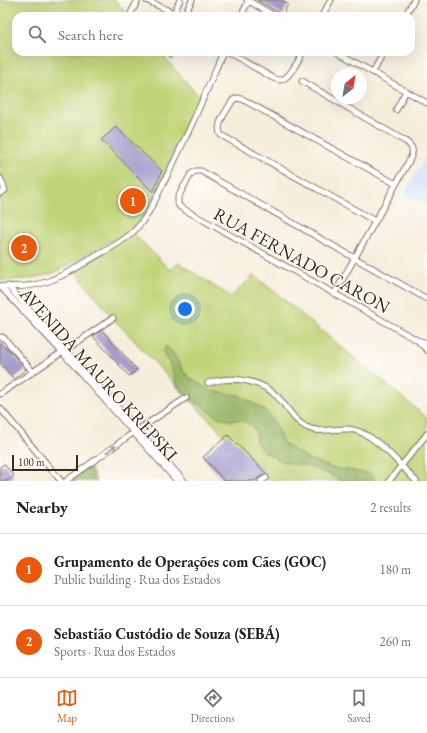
<!DOCTYPE html>
<meta charset="utf-8">
<style>
:root{--surface:#fff;--page:#f6f6f6;--text:#202124;--muted:#757577;--line:#e0e0e0;--accent:#ea580c}
body{margin:0;font-family:"EB Garamond",serif;background:var(--page);color:var(--text)}
.compass{position:absolute;left:331px;top:68px;width:36px;height:36px;border-radius:50%;background:var(--surface);box-shadow:0 4px 16px #0002;rotate:31deg}
.scale{position:absolute;left:12px;bottom:10px;width:66px;box-sizing:border-box;padding-left:4px;border:2px solid #3b2a1e;border-top:0;font-size:11px;line-height:14px;white-space:nowrap;color:#3b2a1e;-webkit-text-stroke:3px #fdfcf7;paint-order:stroke}
.you{position:absolute;left:185px;top:309px;width:14px;height:14px;margin:-10px;border:3px solid #fff;border-radius:50%;background:#1a73e8;box-shadow:0 0 0 6px #1a73e833}
.badge{display:grid;place-items:center;width:26px;height:26px;border-radius:50%;background:var(--accent);color:#fff;font-size:13px;font-weight:700}
.pin{position:absolute;translate:-50% -50%;border:2px solid #fff;box-shadow:0 1px 4px #0006}
.list{margin:0;padding:0;list-style:none}
h2{display:flex;justify-content:space-between;align-items:center;height:52px;margin:0;padding:0 16px;font-size:17px}
h2 small{font-size:13px;font-weight:400;color:var(--muted)}
.list li{display:grid;grid-template-columns:26px 1fr auto;gap:12px;align-items:center;box-sizing:border-box;height:72px;padding:0 16px;border-top:1px solid var(--line)}
.list b{display:block;font-size:15px;white-space:nowrap}
.list p{margin:0;font-size:13px;white-space:nowrap;color:var(--muted)}
.list em{font-size:13px;font-style:normal;color:var(--muted)}
.icon{flex:none;width:22px;height:22px;fill:none;stroke:currentColor;stroke-width:2;stroke-linecap:round;stroke-linejoin:round}
.map{position:relative;flex:none;width:427px;height:481px;overflow:hidden}
.search{position:absolute;background:var(--surface);box-shadow:0 4px 16px #0002;left:12px;right:12px;top:12px;height:44px;display:flex;align-items:center;gap:10px;box-sizing:border-box;padding:0 14px;border-radius:12px;color:var(--muted);font-size:15px}
.sheet{height:196px;background:var(--surface)}
nav{display:flex;justify-content:space-around;align-items:center;box-sizing:border-box;height:56px;border-top:1px solid var(--line);background:var(--surface);font-size:11px;color:var(--muted)}
nav a{display:grid;justify-items:center;gap:2px}
nav .on{color:var(--accent)}
.map>svg:first-child{display:block}
.built{fill:#cadcf9}
.green{fill:#c0d376;stroke:#7e7e4a}
.forest{fill:#98b567;stroke:#6a7042}
.building{fill:#a59ecd}
.lines{fill:none;stroke-linecap:round;stroke-linejoin:round}
.minor-casing{stroke:#7c6f60;stroke-width:7}
.minor{stroke:#fff;stroke-width:5}
.oneway{stroke:#a79f9a}
.labels{text-anchor:middle;dominant-baseline:central;stroke-width:3;stroke-linejoin:round;paint-order:stroke}
.street-label{font-size:18px;fill:#3b2a1e;stroke:#fdfcf7}
</style>
<div class="map">
<svg width="427" height="481" viewBox="0 0 427 481">
<rect width="100%" height="100%" fill="#fdfcf7"/>
<filter id="ink" filterUnits="userSpaceOnUse"><feTurbulence type="fractalNoise" baseFrequency=".025" numOctaves="2"/><feDisplacementMap in="SourceGraphic" scale="8" xChannelSelector="R" yChannelSelector="G"/><feConvolveMatrix kernelMatrix="1 2 1 2 8 2 1 2 1" color-interpolation-filters="sRGB"/></filter>
<filter id="wash" filterUnits="userSpaceOnUse"><feTurbulence type="fractalNoise" baseFrequency=".012" numOctaves="4" result="noise"/><feDisplacementMap in="SourceGraphic" scale="16" xChannelSelector="R" yChannelSelector="G"/><feGaussianBlur stdDeviation="0.9" result="paint"/><feColorMatrix in="noise" values="0 0 0 0 0 0 0 0 0 0 0 0 0 0 0 0 0 1.4 0 .05"/><feComposite in="paint" operator="in"/></filter>
<g filter="url(#wash)">
<rect width="100%" height="100%" fill="#f5eedc"/>
<!-- built -->
<path class="built" d="M426 157H427V205L405 193Z"/>
<!-- green -->
<path class="green" d="M0 0H115L129 16H16V52H160L199 97C190 116 181 134 173 153 162 180 152 212 129 231L55 272C37 279 20 280 0 280Z
M132 232 170 270 179 263 231 297 254 275 427 418V481H269L184 394 113 318 73 269Z"/>
<!-- forest -->
<path class="forest" d="M166 346 172 352 185 373 190 378 211 391 239 395 266 411 275 423 284 444 310 460 333 468 368 473 375 477 372 481H342L333 476 313 468 281 461 265 452 260 448 256 441V433L253 426 240 420 232 421 218 417 184 394 176 383 170 364 166 359 163 351Z
M90 467 96 481H63L76 471Z"/>
<g id="blocks">
<!-- building -->
<path class="building" d="M257 0H281L288 4 283 15Z
M116 127 162 171 153 192 101 140Z
M131 191 143 203 133 213 130 211 132 208 122 199Z
M102 330 137 370 129 376 93 336Z
M0 342 6 349 7 348 26 369 14 379 0 363Z
M228 435 266 473 254 481H224L203 457Z
M4 464 14 476 7 481H0V467Z"/>
</g>
</g>
<g filter="url(#ink)">
<use href="#blocks" fill-opacity="0" stroke="#7c6f60" stroke-width="1"/>
<g class="lines">
<defs>
<path id="minor" d="M146 0 174 13
M247 0 275 16
M131 13 138 0
M173 15 180 0
M184 16 192 0
M241 16 249 0
M322 16 331 0
M405 16 414 0
M169 52 170 54
M228 52 273 78C275 78 277 80 280 80 289 80 299 59 303 52
M337 52 427 103
M373 72 384 52
M302 81 405 141C414 147 414 152 409 161L335 293
M396 110 406 91
M0 178 5 190 0 193
M375 221 221 135C214 125 228 109 233 100L237 98 242 99 396 184
M0 286C37 289 55 281 86 262 100 253 123 243 134 231 150 215 158 193 168 174 188 134 206 93 223 52
M0 286 62 352 177 481
M8 286 184 481
M427 299 201 171H196L191 174 178 197V204L180 207 417 340 427 343
M0 337H2L5 339 33 372
M418 341 427 350
M208 383C234 375 266 380 283 403 290 412 295 421 306 427 320 434 333 428 348 429 373 430 399 464 416 481
M0 394 113 318
M0 408 61 481
M66 481 130 435 186 398
M261 481 266 478
M389 481 427 434"/>
</defs>
<!-- minor casing -->
<use href="#minor" class="minor-casing"/>
<!-- minor -->
<use href="#minor" class="minor"/>
</g>
<!-- one-way arrows -->
<defs><path id="oneway-shaft" d="M-6 0H5M1.5-3L5.5 0L1.5 3" fill="none" stroke-width="1.6" stroke-linecap="round" stroke-linejoin="round"/></defs>
<use class="oneway" href="#oneway-shaft" transform="translate(111 449) rotate(-36)"/>
</g>
<g class="labels">
<!-- street labels -->
<g class="street-label">
<text transform="translate(302 260) rotate(29)">RUA FERNADO CARON</text>
<text transform="translate(99 374) rotate(48)">AVENIDA MAURO KREPSKI</text>
</g>
</g>
</svg>
<svg class="compass" viewBox="-18 -18 36 36"><path d="M0-13l5 13h-10z" fill="#e53935"/><path d="M0 13l5-13h-10z" fill="#757577"/></svg>
<div class="scale">100 m</div>
<div class="you"></div>
<div class="pin badge" style="left:133px;top:201px">1</div>
<div class="pin badge" style="left:24px;top:248px">2</div>
<div class="search"><svg class="icon" aria-label="search" viewBox="0 0 24 24"><circle cx="10" cy="10" r="6"/><path d="M15 15l6 6"/></svg>Search here</div>
</div>
<section class="sheet">
<h2>Nearby<small>2 results</small></h2>
<ul class="list">
<li><span class="badge">1</span><div><b>Grupamento de Operações com Cães (GOC)</b><p>Public building · Rua dos Estados</p></div><em>180 m</em></li>
<li><span class="badge">2</span><div><b>Sebastião Custódio de Souza (SEBÁ)</b><p>Sports · Rua dos Estados</p></div><em>260 m</em></li>
</ul>
</section>
<nav>
<a class="on"><svg class="icon" aria-label="map" viewBox="0 0 24 24"><path d="M3 6l6-2 6 2 6-2v14l-6 2-6-2-6 2zM9 4v14M15 6v14"/></svg>Map</a>
<a><svg class="icon" aria-label="directions" viewBox="0 0 24 24"><path d="M12 3l9 9-9 9-9-9zM9 14v-3h6M13 9l2 2-2 2"/></svg>Directions</a>
<a><svg class="icon" aria-label="saved" viewBox="0 0 24 24"><path d="M7 4h10v16l-5-4-5 4z"/></svg>Saved</a>
</nav>
